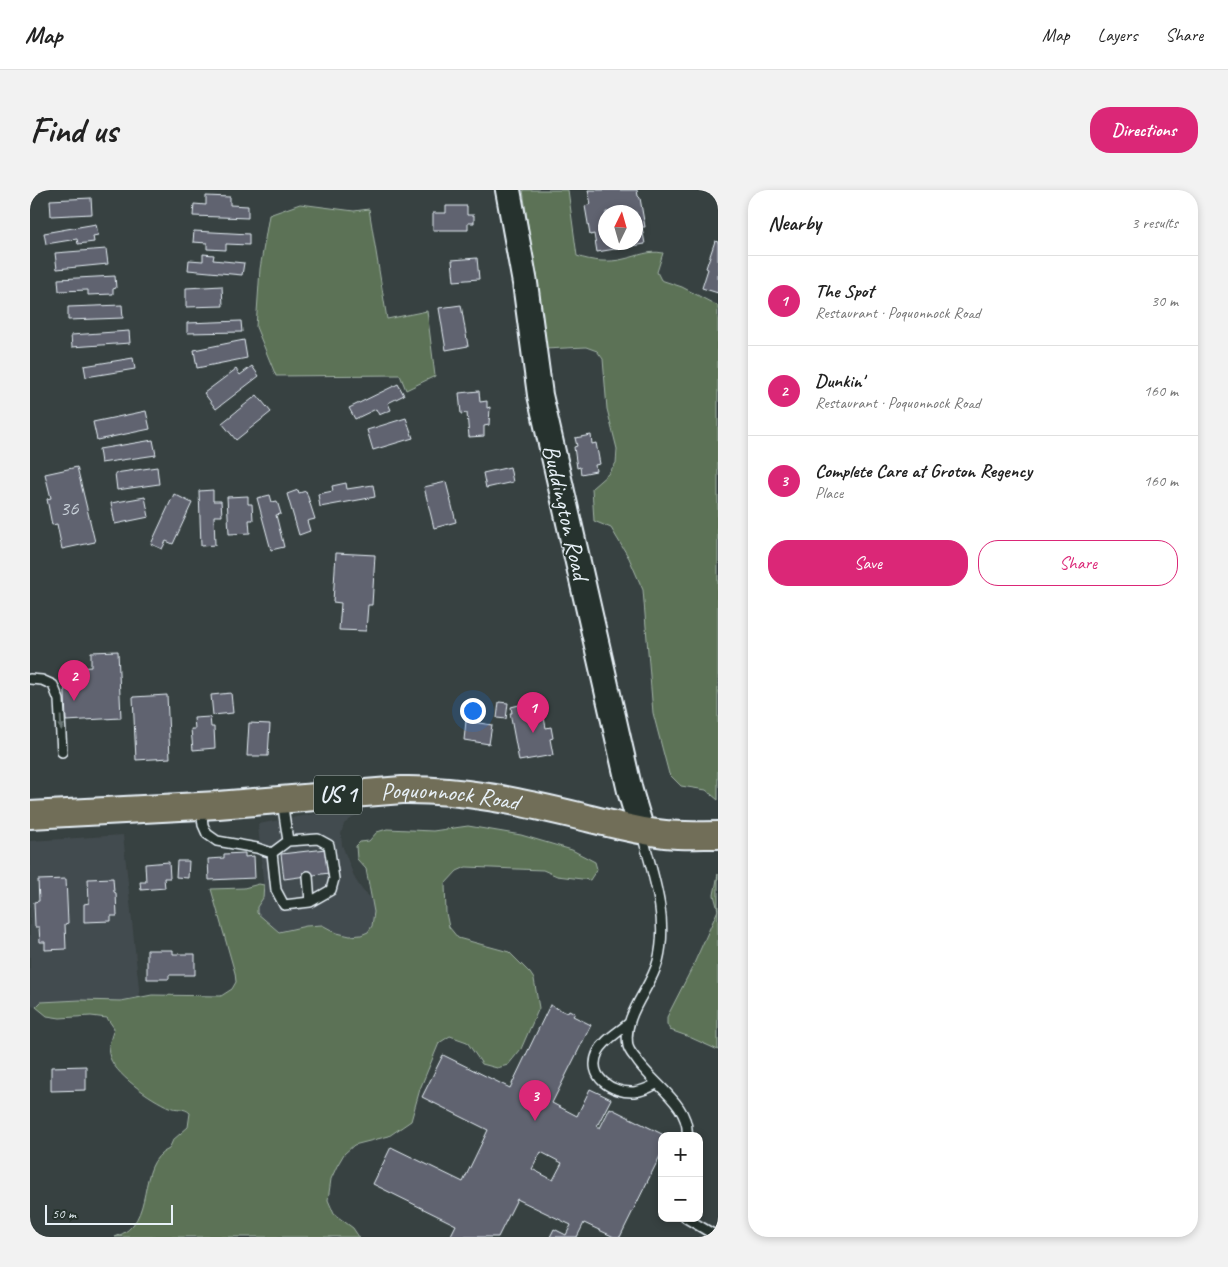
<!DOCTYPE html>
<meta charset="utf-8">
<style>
:root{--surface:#fff;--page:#f2f2f2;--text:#222;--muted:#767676;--line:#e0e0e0;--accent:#db2777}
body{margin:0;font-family:Caveat,sans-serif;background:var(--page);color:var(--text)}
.controls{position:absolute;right:15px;bottom:15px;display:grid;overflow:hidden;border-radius:10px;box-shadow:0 2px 8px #0003}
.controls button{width:45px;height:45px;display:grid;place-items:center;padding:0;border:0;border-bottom:1px solid var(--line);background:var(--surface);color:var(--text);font:25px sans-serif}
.compass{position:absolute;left:568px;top:15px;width:45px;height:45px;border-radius:50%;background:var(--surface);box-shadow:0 2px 8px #0003;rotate:5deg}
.scale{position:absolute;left:15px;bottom:12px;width:128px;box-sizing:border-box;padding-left:5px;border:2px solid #e8f1f8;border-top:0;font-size:14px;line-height:18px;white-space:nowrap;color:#e8f1f8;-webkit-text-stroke:4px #26332d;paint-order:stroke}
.you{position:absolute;left:442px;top:520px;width:18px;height:18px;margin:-12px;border:4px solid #fff;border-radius:50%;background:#1a73e8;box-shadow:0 0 0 8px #1a73e833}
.badge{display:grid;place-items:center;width:32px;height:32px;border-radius:50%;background:var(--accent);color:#fff;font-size:16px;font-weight:700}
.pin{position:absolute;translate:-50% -41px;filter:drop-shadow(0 1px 2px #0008)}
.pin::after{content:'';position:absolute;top:26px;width:18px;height:15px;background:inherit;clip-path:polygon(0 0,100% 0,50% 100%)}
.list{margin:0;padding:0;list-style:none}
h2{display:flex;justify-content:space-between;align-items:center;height:65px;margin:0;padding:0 20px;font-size:21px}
h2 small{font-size:16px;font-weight:400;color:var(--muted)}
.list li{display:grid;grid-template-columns:32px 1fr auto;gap:15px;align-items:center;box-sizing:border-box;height:90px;padding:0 20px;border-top:1px solid var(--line)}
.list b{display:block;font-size:19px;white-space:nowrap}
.list p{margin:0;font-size:16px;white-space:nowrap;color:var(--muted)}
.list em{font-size:16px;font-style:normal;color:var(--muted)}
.actions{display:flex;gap:10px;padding:15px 20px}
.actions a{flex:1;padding:11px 0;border:1px solid var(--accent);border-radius:20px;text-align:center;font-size:18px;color:var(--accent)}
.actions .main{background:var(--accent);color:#fff}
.map{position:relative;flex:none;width:688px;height:1047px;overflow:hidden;border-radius:20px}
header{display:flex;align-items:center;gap:30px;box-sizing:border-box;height:70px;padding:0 25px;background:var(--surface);border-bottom:1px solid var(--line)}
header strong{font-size:24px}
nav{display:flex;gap:28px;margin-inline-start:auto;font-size:18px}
.intro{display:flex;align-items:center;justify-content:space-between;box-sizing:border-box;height:120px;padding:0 30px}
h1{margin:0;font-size:35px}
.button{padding:12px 22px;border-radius:20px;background:var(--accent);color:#fff;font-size:18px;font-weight:700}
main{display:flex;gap:30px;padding:0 30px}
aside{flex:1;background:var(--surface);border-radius:20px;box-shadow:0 2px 8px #0003}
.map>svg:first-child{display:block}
.built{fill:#434b4f}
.green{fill:#5b7256;stroke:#a2b2a7}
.building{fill:#606370;stroke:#e8f1f8;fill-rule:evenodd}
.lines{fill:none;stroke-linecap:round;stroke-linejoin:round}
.lane-casing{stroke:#e8f1f8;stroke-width:12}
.secondary-casing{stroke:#e8f1f8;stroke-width:28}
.primary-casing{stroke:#e8f1f8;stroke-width:30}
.lane{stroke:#26332d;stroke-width:9}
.secondary{stroke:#26332d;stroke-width:24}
.primary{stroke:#716e59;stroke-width:26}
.oneway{fill:#6a7674}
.labels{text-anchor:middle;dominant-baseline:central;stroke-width:4;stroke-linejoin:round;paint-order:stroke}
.number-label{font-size:21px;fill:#c6ced6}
.shield{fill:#26332d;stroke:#aeb8bb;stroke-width:1}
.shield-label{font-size:22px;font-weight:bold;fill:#e8f1f8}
.street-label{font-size:24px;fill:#e8f1f8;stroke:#26332d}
</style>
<header>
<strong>Map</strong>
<nav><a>Map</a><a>Layers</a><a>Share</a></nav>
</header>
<div class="intro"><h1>Find us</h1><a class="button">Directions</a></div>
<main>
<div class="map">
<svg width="688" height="1047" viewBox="0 0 688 1047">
<rect width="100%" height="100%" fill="#374141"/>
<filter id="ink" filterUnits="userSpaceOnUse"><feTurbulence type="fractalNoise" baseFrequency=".02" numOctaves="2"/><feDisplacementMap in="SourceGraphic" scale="10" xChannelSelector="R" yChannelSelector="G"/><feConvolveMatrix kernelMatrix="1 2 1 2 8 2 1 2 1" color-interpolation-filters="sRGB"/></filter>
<g filter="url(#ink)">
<!-- built -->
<path class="built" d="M284 624 326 625 314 634 311 644 312 655 325 689 333 701 342 709 345 722 342 736 338 742 331 745 320 746 307 743 292 735 276 736 249 742 227 723V717L233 708 234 701 228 634Z
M93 645 110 808 91 811 50 810 11 812 6 817 0 816V651Z"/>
<!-- green -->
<path class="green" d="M493 0H538L547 66C561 71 579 73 594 69 608 66 619 60 633 63L627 82 631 90 652 97 688 116V610L676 600 651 596 639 584 623 523 613 400 599 368 581 338 564 331 562 298 578 284 586 273 587 259 577 219 573 169 567 161 556 157 515 159Z
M270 14 324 21 339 19 357 129 397 121 405 186 376 200 370 185 246 186 226 137 230 79 239 25Z
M438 636 491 645 542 660 565 672 567 679 560 690 527 686 513 680 436 677 427 681 415 694 416 723 419 737 428 748 479 762 500 783 504 789 509 818 491 859 478 875 467 878 452 874 437 852 420 846 409 853 390 899 381 931 359 946 324 955 314 964 307 976 301 989 298 1010 304 1024 323 1038 329 1047H85C128 1033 104 974 139 959L143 950 158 937 160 923C154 917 146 920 139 917 122 910 82 883 79 864 77 857 82 846 84 838L77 828 61 826 30 828 17 826 6 817 11 812 50 810 91 811 122 805 191 806 202 799 206 792 205 783 181 699 214 698 229 694 234 695 233 708 227 717V723L249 742 276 736 292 735 307 743 320 746 331 745 338 742 342 736 344 722 336 679 327 669 326 656 330 652 339 651 347 642 357 639 403 641Z
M688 684V860L657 846 640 840 637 834V827L662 778 688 720 684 705Z"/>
<!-- building -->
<path class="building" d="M558 0H607L608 6 610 8 615 37H612L615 54 567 62 564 44 560 45 555 16 561 14ZM576 22H606V52H576Z
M176 6 200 7V15L218 16V28L163 26 164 14 176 15Z
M61 8 62 24 21 26 20 10Z
M416 16H437V25H444V33H438V40H403V23H416Z
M66 34 68 45 63 46 64 52 48 54 47 49 16 54 14 43Z
M164 41 219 44V55L196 54V60L177 59V53L163 52Z
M685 51 688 52V103L672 98 678 79 676 78Z
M76 59 78 74 27 79 25 63Z
M173 64 184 65 183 70 214 73 212 85 158 80 159 70 173 71Z
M447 68 449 89 424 91 422 70Z
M85 86 86 98 83 99V104L58 105V100L29 101 28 89Z
M192 96 193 116 156 117V98Z
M92 115 93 128 38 130V117Z
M431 115 438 156 416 160 409 118Z
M211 131 212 142 157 143V133Z
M99 141 100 153 42 157 41 145Z
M214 150 217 168 167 178 164 160Z
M103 168 105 179 56 187 54 176Z
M222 176 229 186 186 219 174 203 206 179 210 185Z
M368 194 374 205 358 213 361 220 349 225 346 219 325 229 319 218Z
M449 201 450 212 457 211V218L460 217 459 235 454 236V246L439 247 437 223 431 224 429 203Z
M227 205 241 222 206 250 192 233Z
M116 221 120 239 67 250 63 232Z
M376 228 383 248 343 260 337 240Z
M561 245 562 254 566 253 570 274 565 275 566 281 551 284 550 277 547 278 544 257 547 256 545 248Z
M123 250 126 265 71 273 69 259Z
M47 277 65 352 32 359 27 334 22 335 17 309 21 308 15 284Z
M127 277 129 294 87 300 85 283Z
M480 277 483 292 456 298 453 283Z
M416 292 426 332 404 338 394 297Z
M316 293 317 299 343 295 345 307 290 317 288 304 303 301 302 296Z
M183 300V311H191L192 326H184L185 355 171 356 169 301Z
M268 300 269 303 276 301 285 329 277 331 280 341 269 345 257 304Z
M144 304 162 313 143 354 136 351 132 359 121 354Z
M240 305 242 312 247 311 251 324 246 325 254 357 241 360 227 308Z
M218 306V314H222L223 330H219L220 343 199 344 197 307Z
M115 307 119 327 85 334 81 313Z
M306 363 345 365 342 415H338L336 441 309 440 311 413 303 412Z
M88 461 91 528 36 531 34 479 61 477V462Z
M201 503 203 523 183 525 181 505Z
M137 505 140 568 106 570 103 507Z
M510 507 516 538 521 537 523 548 520 549 523 565 489 571 480 523H482L481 517 493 514 492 511Z
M469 512 478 513 476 529 467 528Z
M180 527 181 537H184L185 558 163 560 161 539H165L164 528Z
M436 531 462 535 459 554 434 550Z
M219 533 240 534 238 566H217Z
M296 659 299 683 254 689 251 664Z
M215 663V667L224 666 225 688 179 690 178 669 194 668V664Z
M147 671H159L158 688 146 687Z
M139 672 140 688H134L135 698 111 700 110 692H116L115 674Z
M83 688 84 702 86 703 87 726H81V731L54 732V714L59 713 58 689Z
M36 689 38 733 35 734 36 759 15 760V752H10L9 737H5L4 712 9 711 8 690Z
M117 760H143V764H165V785H139V789H117Z
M520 815 537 823 539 820 545 823 543 826 561 835 522 913 547 926 560 899 581 909 567 936 570 938 580 918 636 946H632V962L590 1047H584L554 1033 547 1047H520L524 1039 536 1045 541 1035 487 1009 468 1047H420L426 1035 343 994 361 957 433 992 458 940 392 907 413 865 480 898ZM511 962 532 973 523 990 502 979Z
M56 876V900L21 901V877Z"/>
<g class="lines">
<defs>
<path id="lane" d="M0 489 12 490 23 495 29 510 32 562
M252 611 258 651
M171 618 173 635 177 644 187 651 227 658 242 663
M612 644C623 685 639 728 628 771 621 799 592 825 598 856 599 861 603 865 606 869 621 893 661 915 657 946
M288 649 299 655 304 689 301 700 280 712 254 715 246 700 242 663 258 651Z
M278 686 280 712
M599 833C589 842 574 850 568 862 556 887 582 903 604 902 612 901 619 898 626 894
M656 1028 688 1047"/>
<path id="secondary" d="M478 0 495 93 510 205 600 601 612 641"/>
<g id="primary">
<path id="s1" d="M0 625 188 615 372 600C432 599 491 612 549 626 577 633 606 641 635 644 652 646 670 645 688 645"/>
</g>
</defs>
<!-- lane casing -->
<use href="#lane" class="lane-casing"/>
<!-- secondary casing -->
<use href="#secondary" class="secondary-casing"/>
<!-- primary casing -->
<use href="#primary" class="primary-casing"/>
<!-- lane -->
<use href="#lane" class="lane"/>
<!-- secondary -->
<use href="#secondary" class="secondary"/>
<!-- primary -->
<use href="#primary" class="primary"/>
</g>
<!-- one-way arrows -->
<defs><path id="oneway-solid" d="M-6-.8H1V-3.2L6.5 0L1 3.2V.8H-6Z" transform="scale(1.25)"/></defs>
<use class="oneway" href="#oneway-solid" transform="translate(31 533) rotate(87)"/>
</g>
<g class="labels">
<!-- number labels -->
<g class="number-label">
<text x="39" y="318">36</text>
</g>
<!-- shield labels -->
<rect class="shield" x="284" y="585.5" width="48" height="39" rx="4"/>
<g class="shield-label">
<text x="308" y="605">US 1</text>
</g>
<!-- street labels -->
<g class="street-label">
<text transform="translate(536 322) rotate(77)">Buddington Road</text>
<text stroke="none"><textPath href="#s1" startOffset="421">Poquonnock Road</textPath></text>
</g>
</g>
</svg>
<div class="controls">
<button>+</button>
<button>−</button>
</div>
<svg class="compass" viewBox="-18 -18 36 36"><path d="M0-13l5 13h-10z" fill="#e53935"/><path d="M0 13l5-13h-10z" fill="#767676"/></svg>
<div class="scale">50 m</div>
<div class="you"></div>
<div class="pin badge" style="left:503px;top:543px">1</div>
<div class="pin badge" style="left:44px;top:511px">2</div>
<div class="pin badge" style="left:505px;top:931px">3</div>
</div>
<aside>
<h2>Nearby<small>3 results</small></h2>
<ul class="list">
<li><span class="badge">1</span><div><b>The Spot</b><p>Restaurant · Poquonnock Road</p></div><em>30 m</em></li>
<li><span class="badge">2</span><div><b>Dunkin'</b><p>Restaurant · Poquonnock Road</p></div><em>160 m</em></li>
<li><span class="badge">3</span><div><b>Complete Care at Groton Regency</b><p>Place</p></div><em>160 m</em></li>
</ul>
<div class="actions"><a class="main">Save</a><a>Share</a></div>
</aside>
</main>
